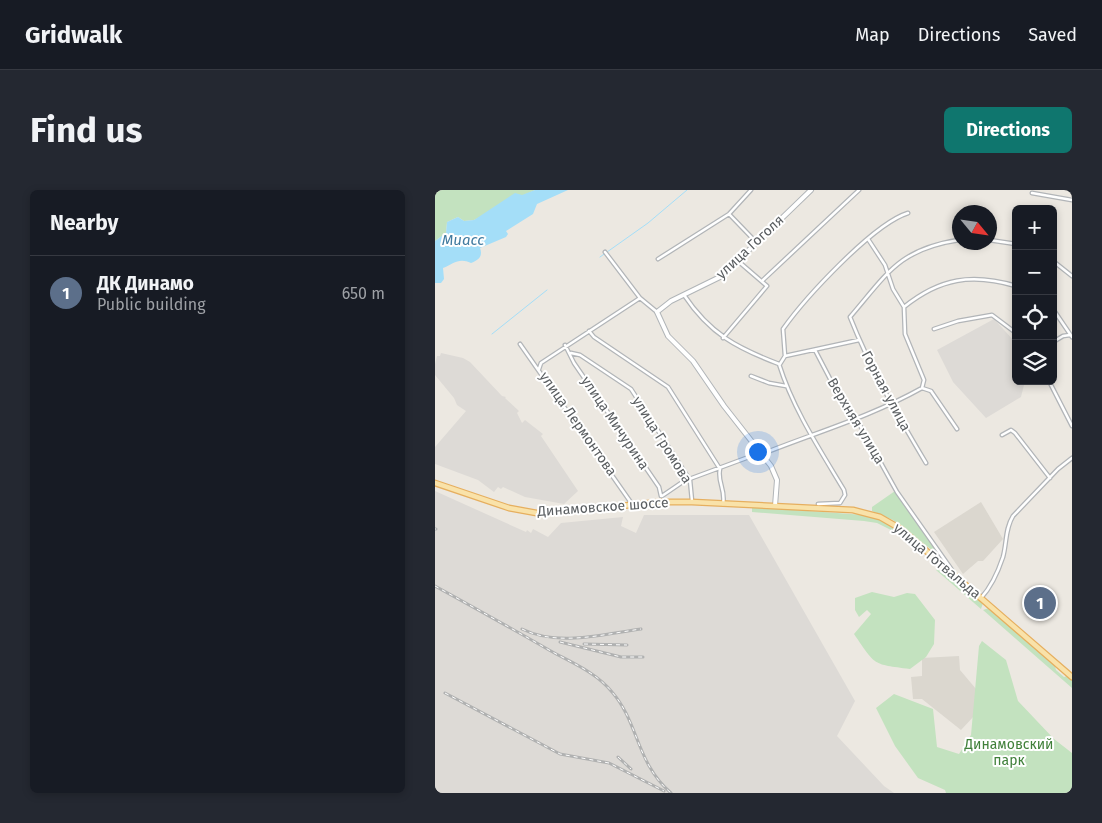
<!DOCTYPE html>
<meta charset="utf-8">
<style>
:root{--surface:#171b24;--page:#242831;--text:#f1f3f6;--muted:#9ea1a6;--line:#363941;--accent:#0f766e}
body{margin:0;font-family:"Fira Sans",sans-serif;background:var(--page);color:var(--text)}
.controls{position:absolute;right:15px;top:15px;display:grid;overflow:hidden;border-radius:8px;box-shadow:0 2px 8px #0003}
.controls button{width:45px;height:45px;display:grid;place-items:center;padding:0;border:0;border-bottom:1px solid var(--line);background:var(--surface);color:var(--text);font:25px sans-serif}
.compass{position:absolute;left:517px;top:15px;width:45px;height:45px;border-radius:50%;background:var(--surface);box-shadow:0 2px 8px #0003;rotate:119deg}
.you{position:absolute;left:322px;top:261px;width:18px;height:18px;margin:-12px;border:4px solid #fff;border-radius:50%;background:#1a73e8;box-shadow:0 0 0 8px #1a73e833}
.badge{display:grid;place-items:center;width:32px;height:32px;border-radius:50%;background:var(--accent);color:#fff;font-size:16px;font-weight:700}
.pin{position:absolute;translate:-50% -50%;border:2px solid #fff;box-shadow:0 1px 5px #0006}
.list{margin:0;padding:0;list-style:none}
h2{display:flex;justify-content:space-between;align-items:center;height:65px;margin:0;padding:0 20px;font-size:21px}
h2 small{font-size:16px;font-weight:400;color:var(--muted)}
.list li{display:grid;grid-template-columns:32px 1fr auto;gap:15px;align-items:center;box-sizing:border-box;height:75px;padding:0 20px;border-top:1px solid var(--line)}
.list b{display:block;font-size:19px;white-space:nowrap}
.list p{margin:0;font-size:16px;white-space:nowrap;color:var(--muted)}
.list em{font-size:16px;font-style:normal;color:var(--muted)}
.icon{flex:none;width:28px;height:28px;fill:none;stroke:currentColor;stroke-width:2;stroke-linecap:round;stroke-linejoin:round}
.map{position:relative;flex:none;width:637px;height:603px;overflow:hidden;border-radius:8px}
header{display:flex;align-items:center;gap:30px;box-sizing:border-box;height:70px;padding:0 25px;background:var(--surface);border-bottom:1px solid var(--line)}
header strong{font-size:24px}
nav{display:flex;gap:28px;margin-inline-start:auto;font-size:18px}
.intro{display:flex;align-items:center;justify-content:space-between;box-sizing:border-box;height:120px;padding:0 30px}
h1{margin:0;font-size:35px}
.button{padding:12px 22px;border-radius:8px;background:var(--accent);color:#fff;font-size:18px;font-weight:700}
main{display:flex;gap:30px;padding:0 30px}
aside{flex:1;background:var(--surface);border-radius:8px;box-shadow:0 2px 8px #0003}
.map>svg:first-child{display:block}
.industrial{fill:#dddad6}
.education{fill:#dbd7cf}
.green{fill:#c3e2bf}
.water{fill:#a4def8}
.lines{fill:none;stroke-linecap:round;stroke-linejoin:round}
.stream{stroke:#a4def8;stroke-width:1}
.street-casing{stroke:#b2b5b8;stroke-width:5}
.secondary-casing{stroke:#b1b5b8;stroke-width:6}
.primary-casing{stroke:#e6af5f;stroke-width:7}
.street{stroke:#fff;stroke-width:2.5}
.secondary{stroke:#fff;stroke-width:4}
.primary{stroke:#f9e2a9;stroke-width:4.5}
.rail-casing{stroke:#b0b1b1;stroke-width:3}
.rail{stroke:#fff;stroke-width:1;stroke-dasharray:4;stroke-linecap:butt}
.labels{text-anchor:middle;dominant-baseline:central;stroke-width:4;stroke-linejoin:round;paint-order:stroke}
.street-label{font-size:14px;fill:#5a5e61;stroke:#fff}
.park-label{font-size:14px;fill:#40803a;stroke:#fff}
.water-label{font-size:15px;font-style:italic;fill:#417ba0;stroke:#fff}
</style>
<header>
<strong>Gridwalk</strong>
<nav><a>Map</a><a>Directions</a><a>Saved</a></nav>
</header>
<div class="intro"><h1>Find us</h1><a class="button">Directions</a></div>
<main>
<aside>
<h2>Nearby<small></small></h2>
<ul class="list">
<li><span class="badge" style="background:#5c6f8a">1</span><div><b>ДК Динамо</b><p>Public building</p></div><em>650 m</em></li>
</ul>
</aside>
<div class="map">
<svg width="637" height="603" viewBox="0 0 637 603">
<rect width="100%" height="100%" fill="#ece8e1"/>
<!-- industrial -->
<path class="industrial" d="M559 129 581 153V191H590L586 207 551 228 518 192 502 160Z
M6 163 28 168 35 172 67 206 71 207 70 208 84 221 82 223 87 233 90 230 108 244 106 246 143 301 129 314 90 307 68 297 66 299 63 297 59 302 43 290 0 274V257L31 221 22 215 19 208 0 185V174L2 166H5Z
M0 301 91 342 92 340 96 343 98 339 113 347 126 333 188 327 186 336 201 343 209 325H314L420 511 402 546 449 596 459 603H0Z"/>
<!-- education -->
<path class="education" d="M546 312 568 349 548 371H543L528 384 499 342Z
M524 466 525 480 552 512 526 540 487 509H478L476 487 487 486V468Z"/>
<!-- green -->
<path class="green" d="M4 0H100L39 30 29 31 23 27 12 32 11 43 0 51V2Z
M460 301 503 361 502 364 458 330 437 321V317Z
M317 317 430 325 444 329 461 339 458 341 442 333 429 331 317 322Z
M507 377 548 413 546 419 501 380Z
M437 402 459 407 472 403 480 404 500 430 499 454 491 467 475 479C437 474 441 476 419 444L436 424 432 420 424 427 420 420V408Z
M554 418 620 476 621 480 629 487 632 486 637 490V498L548 420Z
M547 451 571 470 583 511 619 549 637 563V603H511L510 600 483 588 460 556 441 518 459 504 498 519 502 557 524 564 536 545 544 456Z"/>
<!-- water -->
<path class="water" d="M100 0H133L102 14 98 24 71 41 73 44 71 47 45 58C48 66 44 70 36 73 24 67 18 74 8 78L9 89 6 93H0V51L11 43 12 32 23 27 29 31 39 30 80 3 87 5Z"/>
<g class="lines">
<!-- stream -->
<path class="stream" d="M165 67 213 33 252 0
M57 144 112 100"/>
<defs>
<path id="street" d="M597 3 637 10
M294 24 322 53
M433 49 450 75 458 99 469 117 470 144 489 190 487 198
M554 50 581 54
M223 69 294 24 316 0
M618 71 637 86
M328 90 424 0
M249 105C275 144 302 158 344 174 358 219 385 260 409 300L410 305 405 313 383 314
M205 108 222 122
M469 117C505 88 537 83 581 96
M618 119 637 147
M499 139 523 131 557 125 581 143
M154 141 159 147 233 197 285 279C282 292 291 300 288 314
M288 148 332 96 303 71
M618 152 628 146 635 145
M85 154 197 314
M130 155 139 173 224 297 226 306
M380 160 404 206 422 230 462 302 519 383
M136 163 145 165 196 199 255 290 257 311
M350 166 424 150
M345 174 350 166 348 139C370 108 438 34 473 23
M104 179 106 173 205 108 170 62
M316 186 334 193 351 196
M614 191 637 236
M567 245 576 240 580 243 615 288
M491 273C463 226 435 178 415 127 452 84 464 59 524 50
M227 306 249 291 322 264H327C382 242 435 227 487 198L496 201 522 239
M546 408C557 396 563 382 568 367 572 352 570 339 578 326L623 279 637 268"/>
<path id="secondary" d="M340 316 342 290 336 276 289 216 258 171 233 146 222 122 236 111 287 86 376 0"/>
<path id="primary" d="M0 293 74 318 107 324 225 312H257L418 320 445 327 466 339 637 487"/>
</defs>
<!-- street casing -->
<use href="#street" class="street-casing"/>
<!-- secondary casing -->
<use href="#secondary" class="secondary-casing"/>
<!-- primary casing -->
<use href="#primary" class="primary-casing"/>
<!-- street -->
<use href="#street" class="street"/>
<!-- secondary -->
<use href="#secondary" class="secondary"/>
<!-- primary -->
<use href="#primary" class="primary"/>
<defs>
<path id="rail" d="M0 339H1
M0 396C38 417 76 438 114 460 135 472 161 482 177 502 204 533 201 573 236 603
M87 439C123 457 169 444 206 439
M125 452 186 467H208
M149 454 192 455
M10 503 125 564 174 573 229 601
M183 567 196 579"/>
</defs>
<!-- rail casing -->
<use href="#rail" class="rail-casing"/>
<!-- rail -->
<use href="#rail" class="rail"/>
</g>
<g class="labels">
<!-- street labels -->
<g class="street-label">
<text transform="translate(315 57) rotate(-43)">улица Гоголя</text>
<text transform="translate(451 201) rotate(62)">Горная улица</text>
<text transform="translate(421 231) rotate(59)">Верхняя улица</text>
<text transform="translate(180 233) rotate(56)">улица Мичурина</text>
<text transform="translate(143 234) rotate(55)">улица Лермонтова</text>
<text transform="translate(227 250) rotate(58)">улица Громова</text>
<text transform="translate(168 317) rotate(-4)">Динамовское шоссе</text>
<text transform="translate(502 371) rotate(40)">улица Готвальда</text>
</g>
<!-- park labels -->
<g class="park-label">
<text x="574" y="554">Динамовский<tspan x="574" dy="16">парк</tspan></text>
</g>
<!-- water labels -->
<g class="water-label">
<text x="28" y="50">Миасс</text>
</g>
</g>
</svg>
<div class="controls">
<button>+</button>
<button>−</button>
<button><svg class="icon" aria-label="locate" viewBox="0 0 24 24"><circle cx="12" cy="12" r="6"/><path d="M12 2v4M12 18v4M2 12h4M18 12h4"/></svg></button>
<button><svg class="icon" aria-label="layers" viewBox="0 0 24 24"><path d="M12 4l9 5-9 5-9-5zM3 14l9 5 9-5"/></svg></button>
</div>
<svg class="compass" viewBox="-18 -18 36 36"><path d="M0-13l5 13h-10z" fill="#e53935"/><path d="M0 13l5-13h-10z" fill="#9ea1a6"/></svg>
<div class="you"></div>
<div class="pin badge" style="left:605px;top:413px;background:#5c6f8a">1</div>
</div>
</main>
